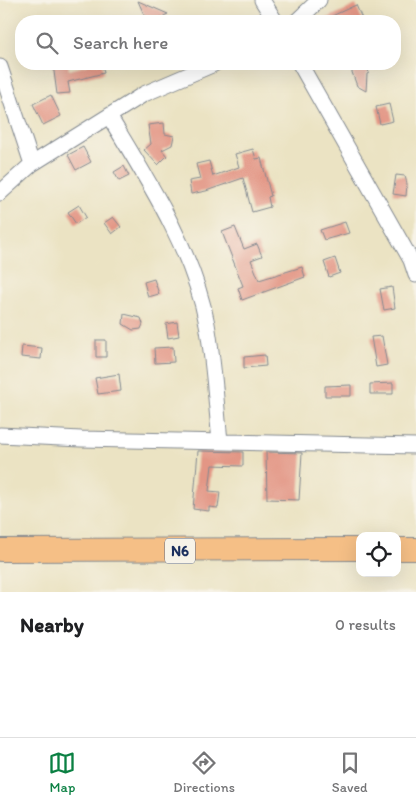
<!DOCTYPE html>
<style>
:root{--surface:#fff;--page:#f2f2f2;--text:#202124;--muted:#757577;--line:#e0e0e0;--accent:#0b8043}
body{margin:0;font-family:Itim,sans-serif;background:var(--page);color:var(--text)}
.controls{position:absolute;right:15px;bottom:15px;display:grid;overflow:hidden;border-radius:10px;box-shadow:0 5px 20px #0002}
.controls button{width:45px;height:45px;display:grid;place-items:center;padding:0;border:0;border-bottom:1px solid var(--line);background:var(--surface);color:var(--text);font:25px sans-serif}
.list{margin:0;padding:0;list-style:none}
h2{display:flex;justify-content:space-between;align-items:center;height:65px;margin:0;padding:0 20px;font-size:21px}
h2 small{font-size:16px;font-weight:400;color:var(--muted)}
.icon{flex:none;width:28px;height:28px;fill:none;stroke:currentColor;stroke-width:2;stroke-linecap:round;stroke-linejoin:round}
.map{position:relative;flex:none;width:416px;height:592px;overflow:hidden}
.search{position:absolute;background:var(--surface);box-shadow:0 5px 20px #0002;left:15px;right:15px;top:15px;height:55px;display:flex;align-items:center;gap:12px;box-sizing:border-box;padding:0 18px;border-radius:20px;color:var(--muted);font-size:19px}
.sheet{height:145px;background:var(--surface)}
nav{display:flex;justify-content:space-around;align-items:center;box-sizing:border-box;height:70px;border-top:1px solid var(--line);background:var(--surface);font-size:14px;color:var(--muted)}
nav a{display:grid;justify-items:center;gap:2px}
nav .on{color:var(--accent)}
.map>svg:first-child{display:block}
.building{fill:#e39685}
.lines{fill:none;stroke-linecap:round;stroke-linejoin:round}
.minor-casing{stroke:#838990;stroke-width:17}
.highway-casing{stroke:#838990;stroke-width:24}
.minor{stroke:#fff;stroke-width:15}
.highway{stroke:#f5bf86;stroke-width:22}
.labels{text-anchor:middle;dominant-baseline:central;stroke-width:5;stroke-linejoin:round;paint-order:stroke}
.shield{fill:#f7f3e8;stroke:#5d6a87;stroke-width:1}
.shield-label{font-size:15px;font-weight:bold;fill:#1b2f5e}
</style>
<div class="map">
<svg width="416" height="592" viewBox="0 0 416 592">
<rect width="100%" height="100%" fill="#f7f3e8"/>
<filter id="ink" filterUnits="userSpaceOnUse"><feTurbulence type="fractalNoise" baseFrequency=".02" numOctaves="2"/><feDisplacementMap in="SourceGraphic" scale="10" xChannelSelector="R" yChannelSelector="G"/><feConvolveMatrix kernelMatrix="1 2 1 2 8 2 1 2 1" color-interpolation-filters="sRGB"/></filter>
<filter id="wash" filterUnits="userSpaceOnUse"><feTurbulence type="fractalNoise" baseFrequency=".0096" numOctaves="4" result="noise"/><feDisplacementMap in="SourceGraphic" scale="20" xChannelSelector="R" yChannelSelector="G"/><feGaussianBlur stdDeviation="1.12" result="paint"/><feColorMatrix in="noise" values="0 0 0 0 0 0 0 0 0 0 0 0 0 0 0 0 0 1.4 0 .05"/><feComposite in="paint" operator="in"/></filter>
<g filter="url(#wash)">
<rect width="100%" height="100%" fill="#ebe3c3"/>
<g id="blocks">
<!-- building -->
<path class="building" d="M138 1 168 14 153 21H147Z
M356 5 363 21H321Z
M53 64H68L69 70 92 64H102L104 73 68 82 70 93 57 94Z
M349 64H366L369 73 367 74 366 91 357 86Z
M51 95 61 116 43 125 33 104Z
M389 104 393 121 380 124 376 107Z
M164 123 165 134 174 136 172 145 162 150 167 156 158 165 144 150 151 144 148 125Z
M83 147 91 162 76 170 68 155Z
M253 149 256 159 261 158 271 196 268 197 270 207 252 212 243 178 206 191 191 194 189 181 200 179 196 164 209 161 213 176 239 167 235 154Z
M124 166 129 176 119 181 114 172Z
M396 175 405 176 407 184 406 196 393 194Z
M79 205 86 217 76 224 68 212Z
M113 217 121 227 112 234 104 223Z
M345 222 349 233 324 240 320 230Z
M235 227 244 249 257 244 262 256 251 260 259 280 302 267 305 277 242 300 238 288 243 286 222 232Z
M335 258 340 273 329 277 324 262Z
M154 279 159 294 148 297 144 282Z
M392 287 395 308 384 310 380 289Z
M124 314 141 318 143 324 141 329 133 330 123 324Z
M177 322 179 336 168 338 166 324Z
M382 336 387 365 376 367 371 337Z
M96 340H106V357H96Z
M22 346 42 348 41 359 21 357Z
M173 347 174 362 155 363 154 348Z
M265 355 266 366 244 368V357Z
M119 374 121 391 98 394 95 378Z
M393 383V394H370V384Z
M351 385V396H325V386Z
M198 451 243 452V466L212 465 209 491 220 492 218 508 209 507V511L193 509Z
M266 452 302 453 299 500 267 499Z"/>
</g>
</g>
<g filter="url(#ink)">
<use href="#blocks" fill-opacity="0" stroke="#838990" stroke-width="1"/>
<g class="lines">
<defs>
<path id="minor" d="M262 0 275 21
M297 21 319 0
M300 64 411 260 416 275
M0 67 32 164
M109 116C147 179 193 250 207 324 214 363 216 403 220 441
M0 193 32 164 144 94 214 64
M0 435 81 439 416 446"/>
<path id="highway" d="M397 549H416
M0 550 360 549"/>
</defs>
<!-- minor casing -->
<use href="#minor" class="minor-casing"/>
<!-- highway casing -->
<use href="#highway" class="highway-casing"/>
<!-- minor -->
<use href="#minor" class="minor"/>
<!-- highway -->
<use href="#highway" class="highway"/>
</g>
</g>
<g class="labels">
<!-- shield labels -->
<rect class="shield" x="165" y="538.5" width="30" height="25" rx="4"/>
<g class="shield-label">
<text x="180" y="551">N6</text>
</g>
</g>
</svg>
<div class="controls">
<button><svg class="icon" aria-label="locate" viewBox="0 0 24 24"><circle cx="12" cy="12" r="6"/><path d="M12 2v4M12 18v4M2 12h4M18 12h4"/></svg></button>
</div>
<div class="search"><svg class="icon" aria-label="search" viewBox="0 0 24 24"><circle cx="10" cy="10" r="6"/><path d="M15 15l6 6"/></svg>Search here</div>
</div>
<section class="sheet">
<h2>Nearby<small>0 results</small></h2>
<ul class="list">
</ul>
</section>
<nav>
<a class="on"><svg class="icon" aria-label="map" viewBox="0 0 24 24"><path d="M3 6l6-2 6 2 6-2v14l-6 2-6-2-6 2zM9 4v14M15 6v14"/></svg>Map</a>
<a><svg class="icon" aria-label="directions" viewBox="0 0 24 24"><path d="M12 3l9 9-9 9-9-9zM9 14v-3h6M13 9l2 2-2 2"/></svg>Directions</a>
<a><svg class="icon" aria-label="saved" viewBox="0 0 24 24"><path d="M7 4h10v16l-5-4-5 4z"/></svg>Saved</a>
</nav>
